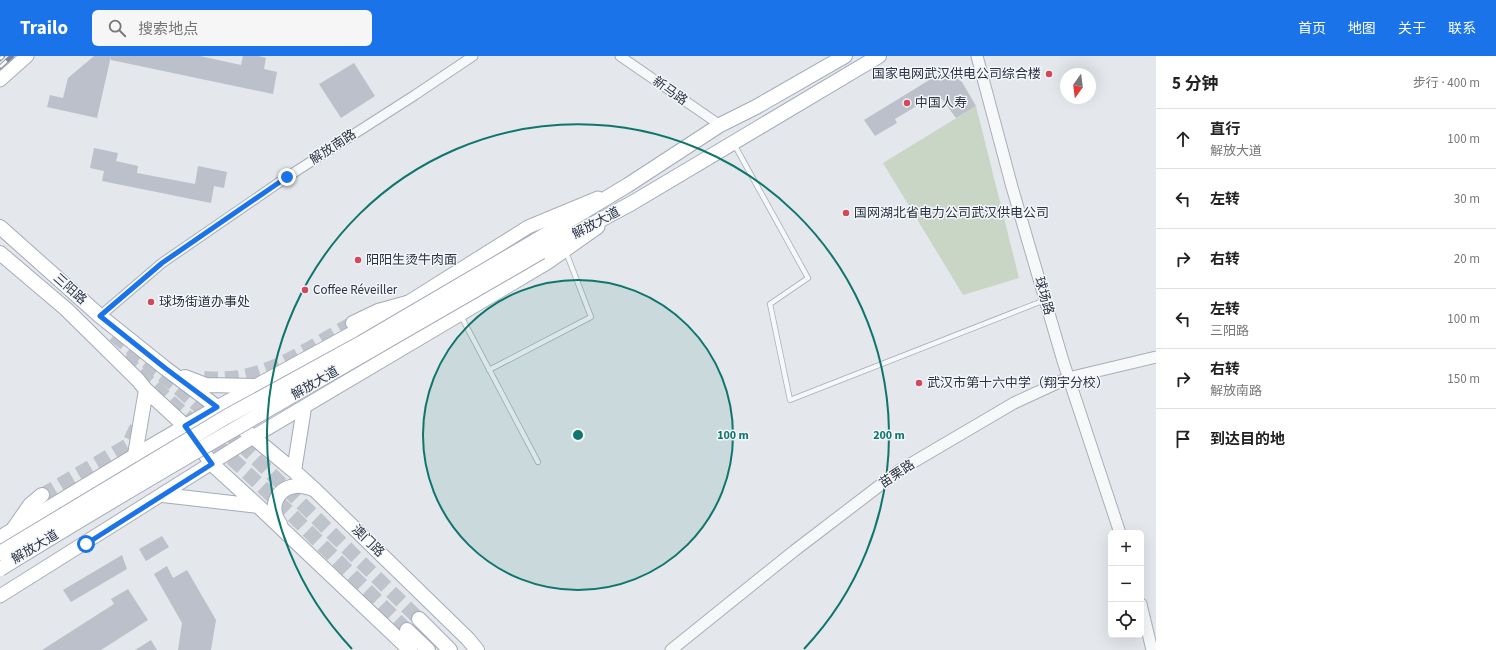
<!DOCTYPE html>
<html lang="zh">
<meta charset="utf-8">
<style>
:root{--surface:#fff;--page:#f6f6f6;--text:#222;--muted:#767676;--line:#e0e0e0;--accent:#1a73e8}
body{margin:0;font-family:"Source Sans 3","Noto Sans SC",sans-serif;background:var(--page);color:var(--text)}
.controls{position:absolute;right:12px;bottom:12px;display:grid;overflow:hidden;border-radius:6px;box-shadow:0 4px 16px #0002}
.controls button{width:36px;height:36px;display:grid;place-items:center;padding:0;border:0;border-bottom:1px solid var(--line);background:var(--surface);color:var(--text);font:20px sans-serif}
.compass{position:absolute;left:1060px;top:12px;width:36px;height:36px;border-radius:50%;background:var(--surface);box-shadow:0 4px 16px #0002;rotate:194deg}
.stop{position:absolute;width:12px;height:12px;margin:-9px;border:3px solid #1a73e8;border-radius:50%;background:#fff}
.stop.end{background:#1a73e8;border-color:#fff;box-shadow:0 1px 4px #0008}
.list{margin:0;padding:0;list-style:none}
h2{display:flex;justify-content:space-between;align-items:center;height:52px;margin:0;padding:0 16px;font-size:17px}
h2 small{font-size:13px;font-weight:400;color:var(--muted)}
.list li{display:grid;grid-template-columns:26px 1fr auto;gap:12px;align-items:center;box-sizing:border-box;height:60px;padding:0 16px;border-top:1px solid var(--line)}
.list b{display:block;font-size:15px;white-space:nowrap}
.list p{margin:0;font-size:13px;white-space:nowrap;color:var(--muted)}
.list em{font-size:13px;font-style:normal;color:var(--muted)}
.icon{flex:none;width:22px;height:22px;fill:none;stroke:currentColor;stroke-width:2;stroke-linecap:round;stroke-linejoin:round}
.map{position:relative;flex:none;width:1156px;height:594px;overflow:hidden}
header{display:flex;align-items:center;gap:24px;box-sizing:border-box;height:56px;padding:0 20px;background:var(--accent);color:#fff}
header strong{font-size:19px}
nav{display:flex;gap:22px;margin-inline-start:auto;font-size:14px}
.search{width:280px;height:36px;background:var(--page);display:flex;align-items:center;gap:10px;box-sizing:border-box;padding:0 14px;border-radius:6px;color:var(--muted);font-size:15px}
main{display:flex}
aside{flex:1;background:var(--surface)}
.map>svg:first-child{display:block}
.green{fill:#c9d6c5}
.building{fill:#bbc0ca}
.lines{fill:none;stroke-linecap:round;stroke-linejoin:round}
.primary-tunnel{stroke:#bfc3cb;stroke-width:14;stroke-dasharray:14 7;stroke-linecap:butt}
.service-casing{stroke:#a9aeb7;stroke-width:6}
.minor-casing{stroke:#a9aeb7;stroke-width:11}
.tertiary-casing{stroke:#a9aeb7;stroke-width:13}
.secondary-casing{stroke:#a9aeb7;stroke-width:15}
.primary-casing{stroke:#a3abb8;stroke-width:16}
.service{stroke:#f7f8fa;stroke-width:4.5}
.minor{stroke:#f7f8fa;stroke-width:9}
.tertiary{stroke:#f7f8fa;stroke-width:11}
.secondary{stroke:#fff;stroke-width:13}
.primary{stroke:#fff;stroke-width:14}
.rail-casing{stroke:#7d8696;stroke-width:4.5}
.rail{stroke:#f4f6f9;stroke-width:3;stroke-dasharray:9;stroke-linecap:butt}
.primary-bridge-casing{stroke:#a3abb8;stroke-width:16;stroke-linecap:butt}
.primary-bridge{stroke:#fff;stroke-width:14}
.route{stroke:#1a73e8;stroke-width:5}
.ring{fill:none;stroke:#0f766e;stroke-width:2}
.poi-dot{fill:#d1495b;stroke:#f4f6f9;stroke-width:1.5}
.labels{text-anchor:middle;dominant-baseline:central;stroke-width:3;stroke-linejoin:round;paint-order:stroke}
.poi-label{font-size:13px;fill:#2b3445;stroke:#f4f6f9;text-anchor:start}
.street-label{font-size:13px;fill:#2b3445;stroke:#f4f6f9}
.centre{fill:#0f766e;stroke:#f4f6f9;stroke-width:2}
.ring-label{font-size:12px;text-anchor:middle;font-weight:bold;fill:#0f766e;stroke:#f4f6f9;stroke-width:3;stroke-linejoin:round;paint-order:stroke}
</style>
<header>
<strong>Trailo</strong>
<div class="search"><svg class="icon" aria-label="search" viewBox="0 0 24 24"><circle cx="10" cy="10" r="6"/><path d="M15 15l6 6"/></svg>搜索地点</div>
<nav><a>首页</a><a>地图</a><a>关于</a><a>联系</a></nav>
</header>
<main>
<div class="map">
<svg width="1156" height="594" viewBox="0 0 1156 594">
<rect width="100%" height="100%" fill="#e4e7ec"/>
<!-- green -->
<path class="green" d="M976 50 1019 222 963 239 883 107Z"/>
<!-- building -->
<path class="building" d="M94 0H111L97 62 47 51 50 39 63 42 68 22Z
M111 0H200L241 9 243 0H259L266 2 264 13 277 16 273 38 111 4Z
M354 7 375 40 341 62 319 28Z
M939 18 952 19 962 26 976 50 956 62 942 43 930 42 895 63 897 67 875 80 864 64Z
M94 92 118 97 116 105 138 110 137 117 195 128 198 110 227 116 224 132 214 130 211 147 102 125 104 115 90 112Z
M162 480 169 491 146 505 139 493Z
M122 499 127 513 71 546 63 534Z
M167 510 173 522 187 514 216 564 211 594H178L182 567 154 518Z
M128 533 148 564 101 594H42L114 548 111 543Z
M151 584 157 594H135Z"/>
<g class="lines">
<!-- primary-tunnel -->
<path class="primary-tunnel" d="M114 279 177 331 249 396 419 563
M124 302 290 457 407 574
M204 322C224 324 247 321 265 314 295 303 325 282 353 267
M42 439 128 389 138 368"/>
<defs>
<path id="service" d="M734 88 808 222 770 248 790 344 1045 244
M461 260 538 406
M489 314 591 261 566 196"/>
<path id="minor" d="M620 0 720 69
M100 260 162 207 287 121 415 39 473 0"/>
<path id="tertiary" d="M977 0 1012 131 1063 305 1120 477
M1141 548 1152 594
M671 594 794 495 900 414 1014 347 1068 322 1156 301"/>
<path id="secondary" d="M0 24 27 0
M0 481 135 399 217 351 407 247 528 171 598 142
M0 540 253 381 547 207 598 171"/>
<path id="primary" d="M0 171 100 260 165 312 217 351 294 415 315 434 468 583 477 594
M535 185 628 129 720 69 756 51 845 0
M541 196 632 147 879 0
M0 197 66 253 138 324 146 334 185 370 212 408 258 450 410 594
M353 267 378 255 407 247
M185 321 206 329 255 330
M135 399 146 334
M294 415 304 352
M163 439 258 450
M280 468C269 453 275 433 295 430 301 429 307 431 313 433
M14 472 30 449 42 439
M419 563 450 594
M407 574 428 594"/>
</defs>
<!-- service casing -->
<use href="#service" class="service-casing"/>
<!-- minor casing -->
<use href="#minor" class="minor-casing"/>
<!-- tertiary casing -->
<use href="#tertiary" class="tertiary-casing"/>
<!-- secondary casing -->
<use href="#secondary" class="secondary-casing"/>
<!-- primary casing -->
<use href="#primary" class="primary-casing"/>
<!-- service -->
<use href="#service" class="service"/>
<!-- minor -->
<use href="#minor" class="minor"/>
<!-- tertiary -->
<use href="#tertiary" class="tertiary"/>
<!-- secondary -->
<use href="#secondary" class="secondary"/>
<!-- primary -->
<use href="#primary" class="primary"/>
<defs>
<path id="rail" d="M0 3 3 0
M0 11 12 0"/>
</defs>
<!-- rail casing -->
<use href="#rail" class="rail-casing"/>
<!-- rail -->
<use href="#rail" class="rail"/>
<defs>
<path id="primary-bridge" d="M0 497 226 361 361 287 535 185
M0 513C178 403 361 301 541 196"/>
</defs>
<!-- primary-bridge casing -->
<use href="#primary-bridge" class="primary-bridge-casing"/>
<!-- primary-bridge -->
<use href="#primary-bridge" class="primary-bridge"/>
</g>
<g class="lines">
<!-- route -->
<path class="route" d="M86 488 212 408 185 370 217 351 165 312 100 260 162 207 287 121"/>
</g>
<!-- distance rings -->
<circle cx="578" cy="379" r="155" fill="#0f766e" fill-opacity=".12"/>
<g class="ring">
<circle cx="578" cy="379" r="155"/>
<path d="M352 593A311 311 0 1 1 804 593"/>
</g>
<!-- markers -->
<g class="poi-dot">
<circle cx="1049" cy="18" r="4"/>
<circle cx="907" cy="47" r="4"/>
<circle cx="846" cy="157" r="4"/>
<circle cx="358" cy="204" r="4"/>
<circle cx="305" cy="234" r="4"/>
<circle cx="151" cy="246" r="4"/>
<circle cx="919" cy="327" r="4"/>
</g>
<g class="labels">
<!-- poi labels -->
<g class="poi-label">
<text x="1041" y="18" text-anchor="end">国家电网武汉供电公司综合楼</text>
<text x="915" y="47">中国人寿</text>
<text x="854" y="157">国网湖北省电力公司武汉供电公司</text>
<text x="366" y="204">阳阳生烫牛肉面</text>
<text x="313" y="234">Coffee Réveiller</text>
<text x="159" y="246">球场街道办事处</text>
<text x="927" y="327">武汉市第十六中学（翔宇分校）</text>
</g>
<!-- street labels -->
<g class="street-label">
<text transform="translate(670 35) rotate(35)">新马路</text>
<text transform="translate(333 91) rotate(-33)">解放南路</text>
<text transform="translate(596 167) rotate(-28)">解放大道</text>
<text transform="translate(70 233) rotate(42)">三阳路</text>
<text transform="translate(1044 240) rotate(74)">球场路</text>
<text transform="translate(315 327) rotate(-30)">解放大道</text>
<text transform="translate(897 418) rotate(-34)">苗栗路</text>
<text transform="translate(368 485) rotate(44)">澳门路</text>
<text transform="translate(35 491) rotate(-31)">解放大道</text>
</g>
</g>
<circle cx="578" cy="379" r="6" class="centre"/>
<g class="ring-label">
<text x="733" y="383">100 m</text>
<text x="889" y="383">200 m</text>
</g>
</svg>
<div class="controls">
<button>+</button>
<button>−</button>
<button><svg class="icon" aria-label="locate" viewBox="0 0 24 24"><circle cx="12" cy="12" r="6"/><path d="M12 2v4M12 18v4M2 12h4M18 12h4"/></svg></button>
</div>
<svg class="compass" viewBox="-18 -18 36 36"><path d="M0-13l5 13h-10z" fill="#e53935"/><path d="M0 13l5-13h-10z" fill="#767676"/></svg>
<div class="stop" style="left:86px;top:488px"></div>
<div class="stop end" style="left:287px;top:121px"></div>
</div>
<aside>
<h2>5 分钟<small>步行 · 400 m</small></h2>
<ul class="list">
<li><svg class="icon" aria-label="ahead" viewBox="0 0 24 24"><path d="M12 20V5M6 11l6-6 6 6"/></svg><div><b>直行</b><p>解放大道</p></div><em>100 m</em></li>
<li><svg class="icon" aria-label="left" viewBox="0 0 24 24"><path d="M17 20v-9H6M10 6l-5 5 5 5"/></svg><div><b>左转</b></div><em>30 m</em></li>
<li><svg class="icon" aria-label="right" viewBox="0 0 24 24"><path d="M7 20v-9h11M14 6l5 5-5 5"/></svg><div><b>右转</b></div><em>20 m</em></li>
<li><svg class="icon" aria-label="left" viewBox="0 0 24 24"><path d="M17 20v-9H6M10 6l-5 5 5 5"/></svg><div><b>左转</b><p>三阳路</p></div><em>100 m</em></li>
<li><svg class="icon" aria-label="right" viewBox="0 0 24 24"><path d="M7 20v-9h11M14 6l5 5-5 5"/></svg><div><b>右转</b><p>解放南路</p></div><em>150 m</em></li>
<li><svg class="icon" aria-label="arrive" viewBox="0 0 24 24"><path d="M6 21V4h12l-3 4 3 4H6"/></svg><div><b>到达目的地</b></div></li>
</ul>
</aside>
</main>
